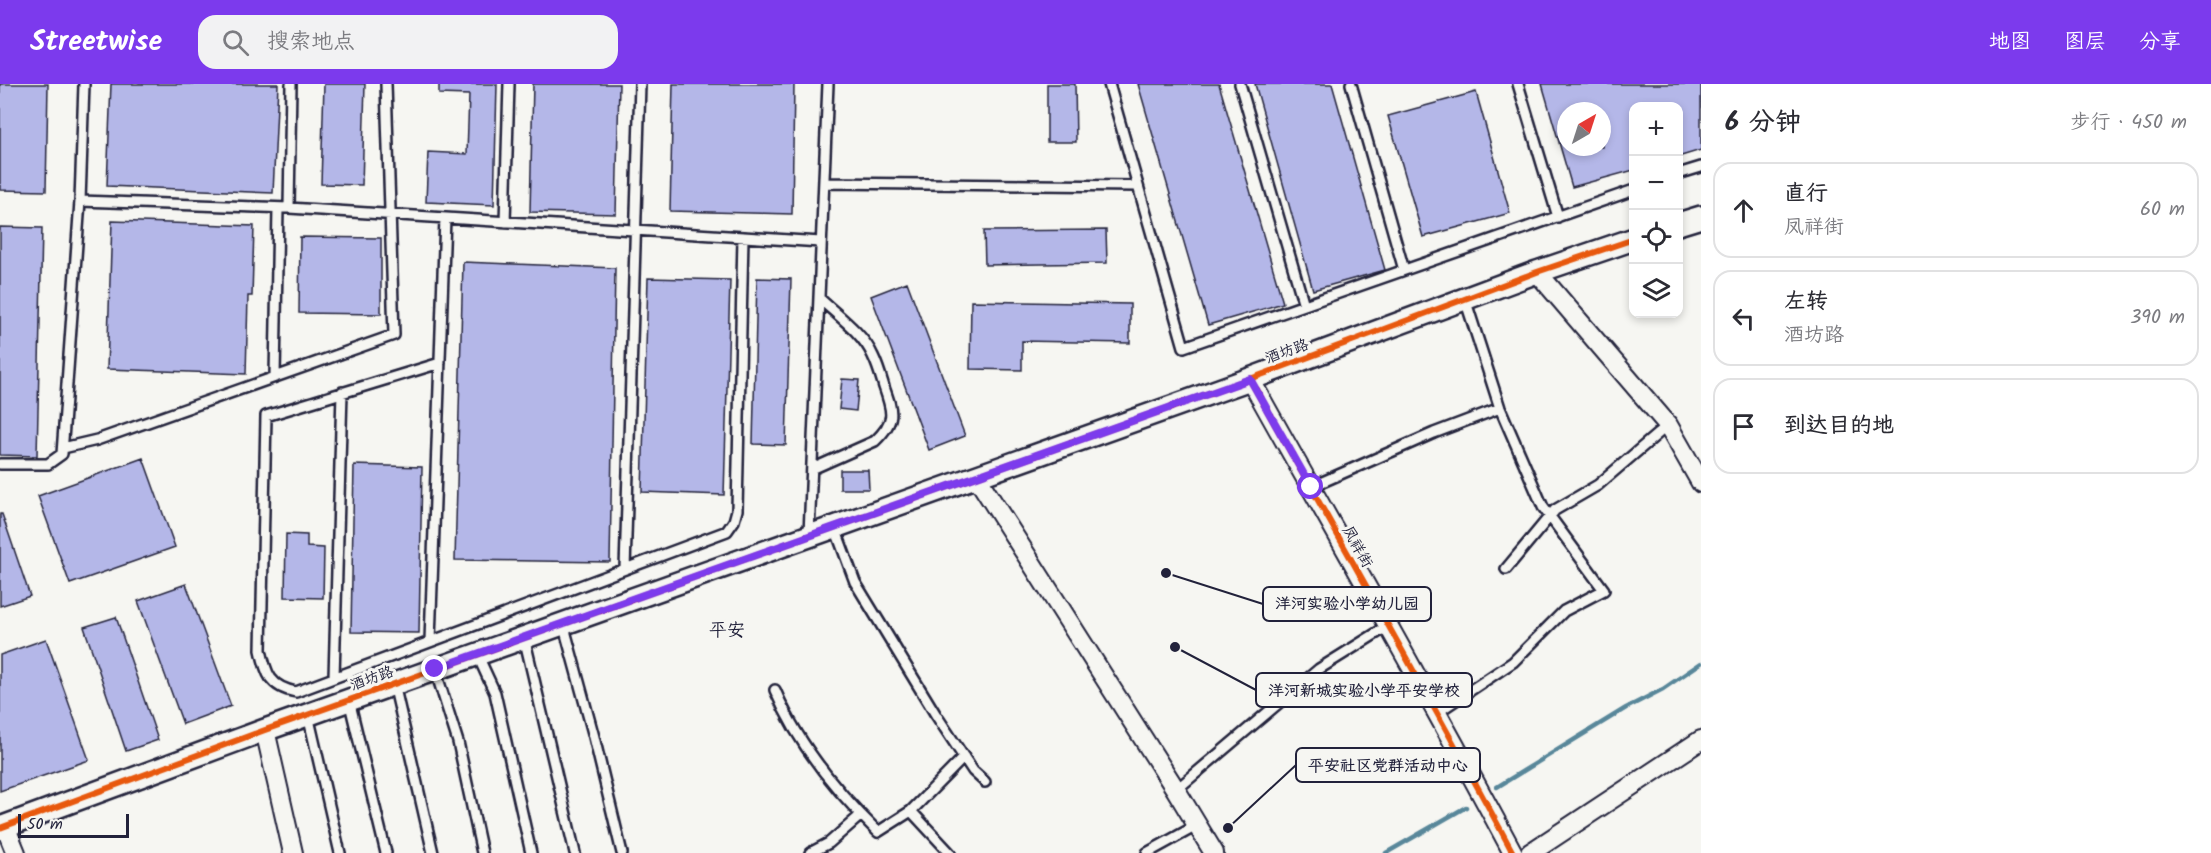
<!DOCTYPE html>
<html lang="zh">
<meta charset="utf-8">
<style>
:root{--surface:#fff;--page:#f2f2f3;--text:#2b2b33;--muted:#7c7c81;--line:#e1e1e2;--accent:#7c3aed}
body{margin:0;font-family:Kalam,"LXGW WenKai TC",sans-serif;background:var(--page);color:var(--text)}
.controls{position:absolute;right:18px;top:18px;display:grid;overflow:hidden;border-radius:12px;box-shadow:0 3px 9px #0003}
.controls button{width:54px;height:54px;display:grid;place-items:center;padding:0;border:0;border-bottom:2px solid var(--line);background:var(--surface);color:var(--text);font:30px sans-serif}
.compass{position:absolute;left:1557px;top:18px;width:54px;height:54px;border-radius:50%;background:var(--surface);box-shadow:0 3px 9px #0003;rotate:39deg}
.scale{position:absolute;left:18px;bottom:15px;width:111px;box-sizing:border-box;padding-left:6px;border:3px solid #22223b;border-top:0;font-size:16px;line-height:21px;white-space:nowrap;color:#22223b;-webkit-text-stroke:4px #f6f6f2;paint-order:stroke}
.stop{position:absolute;width:18px;height:18px;margin:-14px;border:4px solid #7c3aed;border-radius:50%;background:#fff}
.stop.end{background:#7c3aed;border-color:#fff;box-shadow:0 2px 6px #0008}
.list{margin:0;padding:0;list-style:none}
h2{display:flex;justify-content:space-between;align-items:center;height:78px;margin:0;padding:0 24px;font-size:26px}
h2 small{font-size:20px;font-weight:400;color:var(--muted)}
.list li{display:grid;grid-template-columns:39px 1fr auto;gap:18px;align-items:center;box-sizing:border-box;height:96px;margin:0 12px 12px;padding:0 12px;border:2px solid var(--line);border-radius:18px}
.list b{display:block;font-size:22px;white-space:nowrap}
.list p{margin:0;font-size:20px;white-space:nowrap;color:var(--muted)}
.list em{font-size:20px;font-style:normal;color:var(--muted)}
.icon{flex:none;width:33px;height:33px;fill:none;stroke:currentColor;stroke-width:2;stroke-linecap:round;stroke-linejoin:round}
.map{position:relative;flex:none;width:1701px;height:769px;overflow:hidden}
header{display:flex;align-items:center;gap:36px;box-sizing:border-box;height:84px;padding:0 30px;background:var(--accent);color:#fff}
header strong{font-size:28px}
nav{display:flex;gap:33px;margin-inline-start:auto;font-size:21px}
.search{width:420px;height:54px;background:var(--page);display:flex;align-items:center;gap:15px;box-sizing:border-box;padding:0 21px;border-radius:18px;color:var(--muted);font-size:22px}
main{display:flex}
aside{flex:1;background:var(--surface)}
.map>svg:first-child{display:block}
.lines{fill:none;stroke-linecap:round;stroke-linejoin:round}
.stream{stroke:#59879a;stroke-width:4.5}
.building{fill:#b4b7e8;stroke:#22223b;stroke-width:1.5;fill-rule:evenodd}
.service-casing{stroke:#22223b;stroke-width:14}
.minor-casing{stroke:#22223b;stroke-width:22}
.tertiary-casing{stroke:#22223b;stroke-width:26}
.service{stroke:#f6f6f2;stroke-width:9}
.minor{stroke:#f6f6f2;stroke-width:18}
.tertiary{stroke:#f6f6f2;stroke-width:21}
.cycleway-casing{stroke:#f6f6f2;stroke-width:10}
.cycleway{stroke:#e8590c;stroke-width:6}
.route{stroke:#7c3aed;stroke-width:8}
.labels{text-anchor:middle;dominant-baseline:central;stroke-width:6;stroke-linejoin:round;paint-order:stroke}
.street-label{font-size:15px;fill:#22223b;stroke:#f6f6f2}
.quarter-label{font-size:18px;fill:#22223b;stroke:#f6f6f2}
.leader{fill:none;stroke:#22223b;stroke-width:2}
.callout-dot{fill:#22223b;stroke:#f6f6f2;stroke-width:2}
.callout{fill:#f6f6f2;stroke:#22223b;stroke-width:2}
.callout-label{font-size:16px;text-anchor:middle;font-weight:bold;fill:#22223b}
</style>
<header>
<strong>Streetwise</strong>
<div class="search"><svg class="icon" aria-label="search" viewBox="0 0 24 24"><circle cx="10" cy="10" r="6"/><path d="M15 15l6 6"/></svg>搜索地点</div>
<nav><a>地图</a><a>图层</a><a>分享</a></nav>
</header>
<main>
<div class="map">
<svg width="1701" height="769" viewBox="0 0 1701 769">
<rect width="100%" height="100%" fill="#f6f6f2"/>
<filter id="ink" filterUnits="userSpaceOnUse"><feTurbulence type="fractalNoise" baseFrequency=".0167" numOctaves="2"/><feDisplacementMap in="SourceGraphic" scale="12" xChannelSelector="R" yChannelSelector="G"/><feConvolveMatrix kernelMatrix="1 2 1 2 8 2 1 2 1" color-interpolation-filters="sRGB"/></filter>
<g filter="url(#ink)">
<g class="lines">
<!-- stream -->
<path class="stream" d="M1497 703 1626 624 1663 605 1701 579
M1386 769 1466 723"/>
</g>
<!-- building -->
<path class="building" d="M0 0H48L46 107 0 106Z
M111 0H278L273 109 107 102Z
M324 0H365L362 101 321 100Z
M439 0H497L494 121 426 118 428 68 467 70 469 11 439 10Z
M533 0H619L616 130 530 128Z
M673 0H794L792 130 670 127Z
M1047 0H1075L1076 58H1047Z
M1138 0H1219L1283 219 1208 241Z
M1255 0H1332L1385 186 1313 206Z
M1542 0H1701V66L1678 73V22H1634V86L1572 103ZM1566 27H1602V63H1566Z
M1476 8 1510 129 1423 153 1388 32Z
M112 137 254 142 252 212H248L246 290 107 285Z
M0 143 42 144 37 372 0 371Z
M1106 146 1107 179 985 181 984 147Z
M300 153 381 154V230L299 229Z
M463 178 615 184 610 478 455 476Z
M648 194 730 196 724 411 642 408Z
M757 194 791 195 786 361 753 360Z
M907 198 965 352 929 366 871 212Z
M971 217 1130 220V259L1022 257V286L970 285Z
M842 295 859 296 856 327 839 325Z
M143 374 175 463 70 500 38 412Z
M354 381 422 383 419 549 351 548Z
M840 386H868L869 405H840Z
M0 430H2L30 512 0 522Z
M286 450 307 451V463L324 464 323 514 285 513Z
M186 500 231 622 183 640 138 517Z
M116 533 158 656 126 667 84 543Z
M46 555 89 676 0 707V571Z"/>
<g class="lines">
<defs>
<path id="service" d="M1109 0 1184 263 1634 106
M1240 0 1304 221
M1351 0 1404 186
M1518 0 1558 133
M1678 90 1701 83
M824 99 1138 102
M80 117 289 124 821 158
M289 124 291 0
M505 138 509 0
M440 279 266 332 261 566C266 590 270 603 296 608L727 447 734 437 737 426 743 153
M275 293 278 124
M63 364 97 356 394 251 386 0
M0 380H48L62 370 80 117 84 0
M812 385 875 357C896 337 893 328 884 303 881 293 878 282 873 272 863 249 837 231 819 214
M1311 403 1434 349 1500 324
M835 444 855 498 936 631 973 687 985 698
M809 450 828 0
M625 485 640 0
M1506 485 1555 426 1598 401 1668 341
M563 539 594 653 622 769
M524 553 575 769
M430 557 445 134
M477 570 495 609 531 769
M435 585 458 658 482 769
M334 593 342 308
M394 600 433 769
M775 606C798 661 836 707 878 748L911 727 964 673
M349 616 386 769
M1438 628 1513 578 1564 527 1604 506 1543 423 1500 324 1465 215
M308 631 340 769
M1176 706 1319 585 1388 542
M911 727 950 769
M810 769 829 759 861 731
M1147 769 1196 742"/>
<path id="minor" d="M1537 188 1668 341 1701 399
M1250 295C1338 453 1428 609 1513 769
M976 392 1176 706 1214 769
M265 646 293 769
M5 742 16 769
M1530 769 1701 656"/>
<path id="tertiary" d="M1678 140 1701 133
M0 744 265 646 1250 295 1537 188 1634 155"/>
</defs>
<!-- service casing -->
<use href="#service" class="service-casing"/>
<!-- minor casing -->
<use href="#minor" class="minor-casing"/>
<!-- tertiary casing -->
<use href="#tertiary" class="tertiary-casing"/>
<!-- service -->
<use href="#service" class="service"/>
<!-- minor -->
<use href="#minor" class="minor"/>
<!-- tertiary -->
<use href="#tertiary" class="tertiary"/>
<defs>
<path id="cycleway" d="M1250 295C1338 453 1428 609 1513 769
M0 744 265 646 1250 295 1537 188 1634 155"/>
</defs>
<!-- cycleway casing -->
<use href="#cycleway" class="cycleway-casing"/>
<!-- cycleway -->
<use href="#cycleway" class="cycleway"/>
</g>
</g>
<g class="lines" filter="url(#ink)">
<!-- route -->
<path class="route" d="M435 585 1250 295 1311 403"/>
</g>
<g class="labels">
<!-- street labels -->
<g class="street-label">
<text transform="translate(1287 268) rotate(-20)">酒坊路</text>
<text transform="translate(1357 463) rotate(61)">凤祥街</text>
<text transform="translate(372 595) rotate(-20)">酒坊路</text>
</g>
<!-- quarter labels -->
<g class="quarter-label">
<text x="727" y="547">平安</text>
</g>
</g>
<!-- callouts -->
<path class="leader" d="M1166 489L1263 520M1175 563L1256 606M1228 744L1296 681"/>
<g class="callout-dot">
<circle cx="1166" cy="489" r="6"/>
<circle cx="1175" cy="563" r="6"/>
<circle cx="1228" cy="744" r="6"/>
</g>
<g class="callout">
<rect x="1263" y="503" width="168" height="34" rx="6"/>
<rect x="1256" y="589" width="216" height="34" rx="6"/>
<rect x="1296" y="664" width="184" height="34" rx="6"/>
</g>
<g class="callout-label">
<text x="1347" y="525">洋河实验小学幼儿园</text>
<text x="1364" y="612">洋河新城实验小学平安学校</text>
<text x="1388" y="687">平安社区党群活动中心</text>
</g>
</svg>
<div class="controls">
<button>+</button>
<button>−</button>
<button><svg class="icon" aria-label="locate" viewBox="0 0 24 24"><circle cx="12" cy="12" r="6"/><path d="M12 2v4M12 18v4M2 12h4M18 12h4"/></svg></button>
<button><svg class="icon" aria-label="layers" viewBox="0 0 24 24"><path d="M12 4l9 5-9 5-9-5zM3 14l9 5 9-5"/></svg></button>
</div>
<svg class="compass" viewBox="-18 -18 36 36"><path d="M0-13l5 13h-10z" fill="#e53935"/><path d="M0 13l5-13h-10z" fill="#7c7c81"/></svg>
<div class="scale">50 m</div>
<div class="stop" style="left:1311px;top:403px"></div>
<div class="stop end" style="left:435px;top:585px"></div>
</div>
<aside>
<h2>6 分钟<small>步行 · 450 m</small></h2>
<ul class="list">
<li><svg class="icon" aria-label="ahead" viewBox="0 0 24 24"><path d="M12 20V5M6 11l6-6 6 6"/></svg><div><b>直行</b><p>凤祥街</p></div><em>60 m</em></li>
<li><svg class="icon" aria-label="left" viewBox="0 0 24 24"><path d="M17 20v-9H6M10 6l-5 5 5 5"/></svg><div><b>左转</b><p>酒坊路</p></div><em>390 m</em></li>
<li><svg class="icon" aria-label="arrive" viewBox="0 0 24 24"><path d="M6 21V4h12l-3 4 3 4H6"/></svg><div><b>到达目的地</b></div></li>
</ul>
</aside>
</main>
